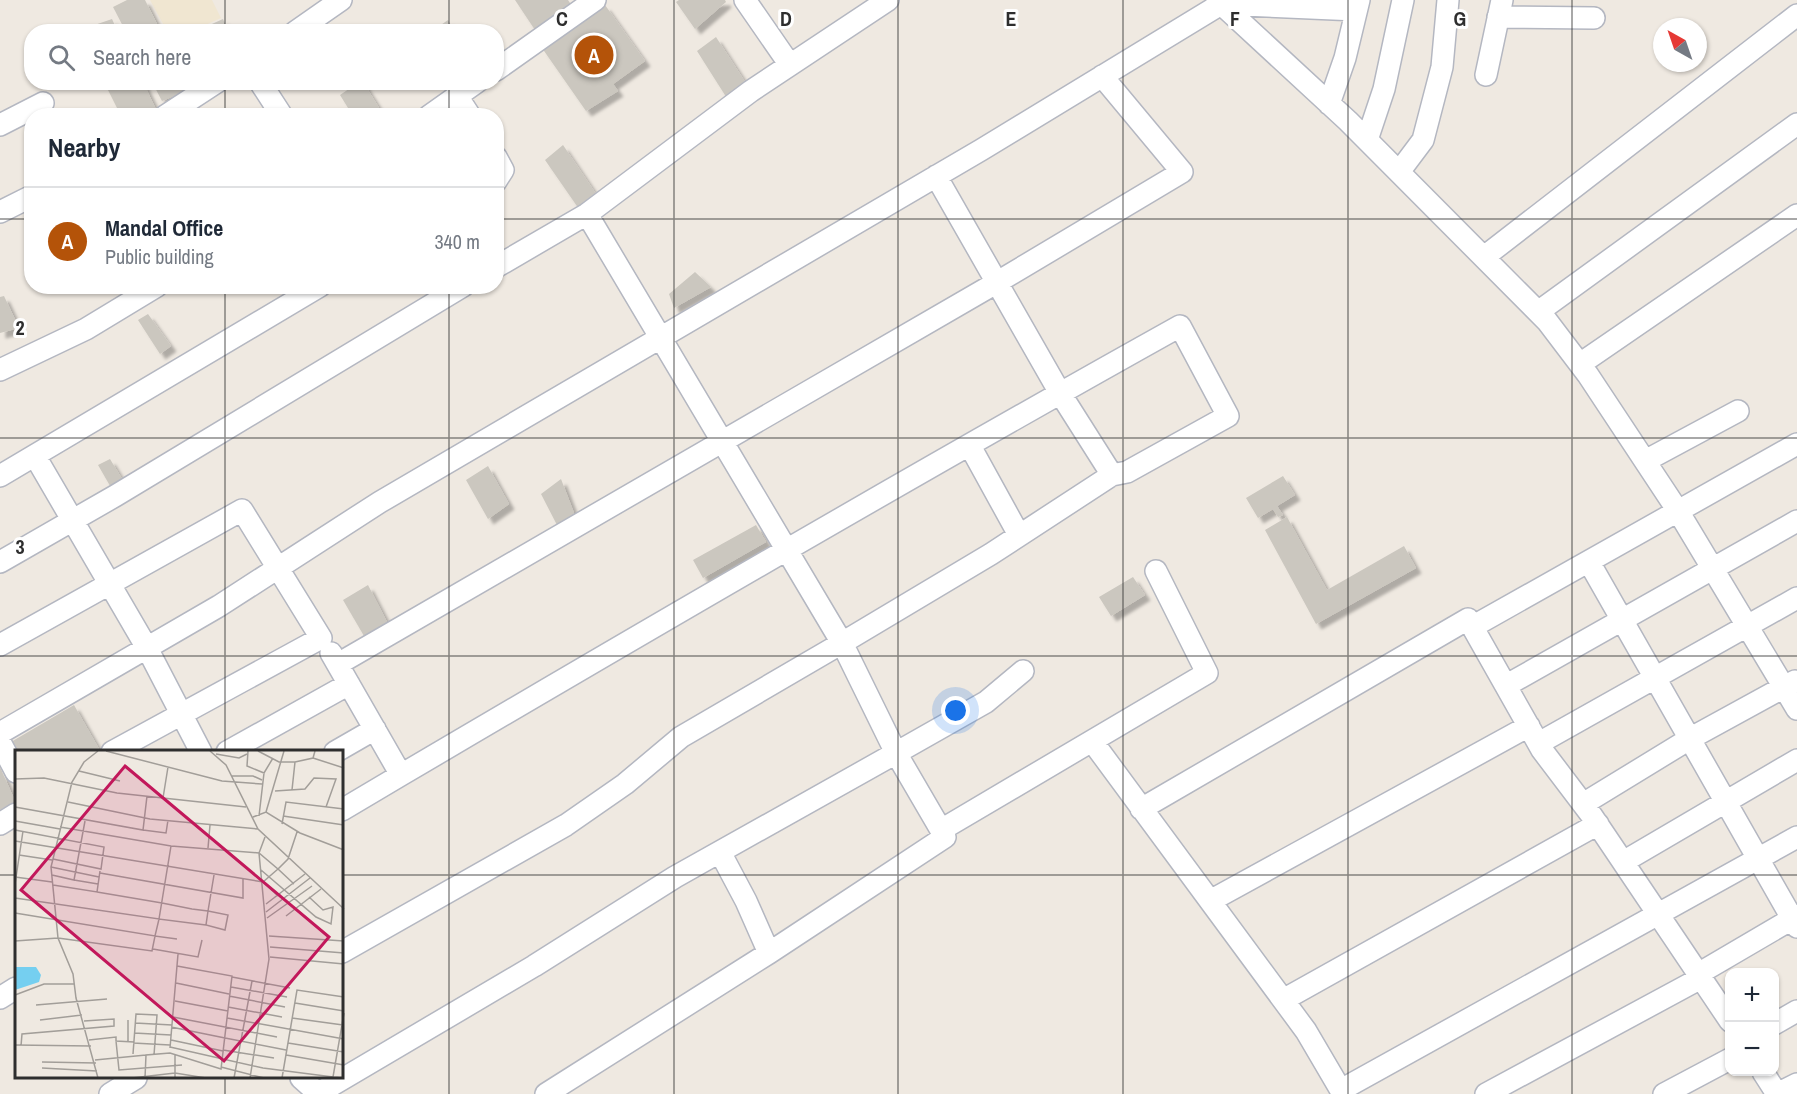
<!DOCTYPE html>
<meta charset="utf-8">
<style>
:root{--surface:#fff;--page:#f6f6f7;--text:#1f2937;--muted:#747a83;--line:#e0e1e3;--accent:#b45309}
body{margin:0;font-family:"Archivo Narrow",sans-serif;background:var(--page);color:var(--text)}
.controls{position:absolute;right:18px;bottom:18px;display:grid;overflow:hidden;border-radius:12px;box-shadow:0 2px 4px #0004}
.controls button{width:54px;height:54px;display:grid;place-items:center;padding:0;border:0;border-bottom:2px solid var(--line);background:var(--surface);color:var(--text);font:30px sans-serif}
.compass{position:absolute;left:1653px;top:18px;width:54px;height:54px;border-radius:50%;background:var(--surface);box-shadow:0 2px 4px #0004;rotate:320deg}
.you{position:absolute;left:956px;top:711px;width:21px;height:21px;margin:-15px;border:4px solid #fff;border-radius:50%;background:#1a73e8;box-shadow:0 0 0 9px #1a73e833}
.badge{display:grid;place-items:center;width:39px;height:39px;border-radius:50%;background:var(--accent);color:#fff;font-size:20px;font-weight:700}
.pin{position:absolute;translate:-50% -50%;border:3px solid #fff;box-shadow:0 2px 6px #0006}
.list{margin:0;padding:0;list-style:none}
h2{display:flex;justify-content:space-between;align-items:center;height:78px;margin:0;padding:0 24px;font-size:26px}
h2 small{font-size:20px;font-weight:400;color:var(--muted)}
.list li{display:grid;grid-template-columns:39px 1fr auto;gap:18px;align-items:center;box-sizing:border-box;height:108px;padding:0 24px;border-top:2px solid var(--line)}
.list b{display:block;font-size:22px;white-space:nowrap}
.list p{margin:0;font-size:20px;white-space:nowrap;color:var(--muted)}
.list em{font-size:20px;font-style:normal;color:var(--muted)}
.icon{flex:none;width:33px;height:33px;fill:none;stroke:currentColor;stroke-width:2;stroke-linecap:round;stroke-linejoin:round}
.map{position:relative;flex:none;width:1797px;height:1094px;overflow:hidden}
.search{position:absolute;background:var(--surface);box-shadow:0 2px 4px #0004;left:24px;top:24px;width:480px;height:66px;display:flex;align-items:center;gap:15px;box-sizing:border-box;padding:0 21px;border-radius:24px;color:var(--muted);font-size:22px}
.panel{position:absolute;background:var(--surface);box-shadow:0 2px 4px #0004;left:24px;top:108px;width:480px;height:186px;border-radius:24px}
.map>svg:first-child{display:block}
.education{fill:#f0e6d1}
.building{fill:#cbc7bf;filter:url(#shadow)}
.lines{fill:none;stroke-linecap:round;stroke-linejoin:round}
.minor-casing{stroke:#b4b7c1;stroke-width:24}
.minor{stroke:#fff;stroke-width:21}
.grid{fill:none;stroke:#2e2e2e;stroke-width:1.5;stroke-opacity:0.55}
.inset-road{fill:none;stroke:#a29e99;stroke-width:1.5}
.view{fill:#c2185b;fill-opacity:0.15;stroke:#c2185b;stroke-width:3}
.inset-edge{fill:none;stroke:#2e2e2e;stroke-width:3}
.grid-label{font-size:20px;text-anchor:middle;font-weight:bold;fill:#2e2e2e;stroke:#fff;stroke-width:6;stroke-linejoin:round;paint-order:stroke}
</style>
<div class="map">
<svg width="1797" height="1094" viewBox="0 0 1797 1094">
<defs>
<filter id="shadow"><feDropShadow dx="5.5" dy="5.5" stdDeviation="1.5" flood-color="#0004"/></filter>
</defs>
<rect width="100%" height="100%" fill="#efe9e1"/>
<!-- education -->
<path class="education" d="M150 0H212L221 18 192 31H167Z"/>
<!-- building -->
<path class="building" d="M127 0H145L161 32H126L113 7Z
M515 0H568L572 6 535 30Z
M679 0H725L726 2 695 29 676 2Z
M605 5 645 61 613 84 618 91 586 111 542 48Z
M112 19 118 32H77V31Z
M223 19 229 32H194Z
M448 20 455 32H437L435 29Z
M716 37 749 88 730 103 697 51Z
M104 82H143L159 116H121Z
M152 82H188L191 89 162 101Z
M359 82H363L384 116H353L340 95Z
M563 145 596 194 579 209 545 160Z
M695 272 711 287 674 308 669 294Z
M4 296 19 328 0 333V297Z
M148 314 171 346 160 354 138 320Z
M110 459 125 484 113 491 98 465Z
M488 466 509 504 488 519 466 480Z
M1283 476 1295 495 1277 506 1283 515 1278 517 1273 509 1258 518 1246 498Z
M561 479 574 513 557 525 541 494Z
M1287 517 1327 590 1404 546 1416 568 1316 624 1265 530Z
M756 525 766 542 703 578 693 560Z
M1133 577 1145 595 1111 616 1099 597Z
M368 585 387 622 364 636 343 600Z
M74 705 99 749 92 752H18L11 742Z
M0 767 15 801 0 810Z"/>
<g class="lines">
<defs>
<path id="minor" d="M745 0 790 65
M1217 0 1348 121 1547 321 1588 375 1678 511 1797 709
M1498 17 1594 18
M295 32 341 0
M496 70 595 0
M1486 75 1502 0
M260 82 282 116
M457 96 470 116
M1329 104 1345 58 1359 0
M165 116 217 82
M429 116 477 82
M0 125 43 103
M1367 140 1384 89 1403 0
M496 157 503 170 496 181
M1399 172 1423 140 1442 67 1448 0
M0 212 32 196
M1484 257 1797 15
M496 267 587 214 751 91 888 0
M1538 312 1797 124
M1580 364 1797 215
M0 370 86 329 157 286
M970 446 1019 535
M35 456 147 648 201 752
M1645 461 1738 411
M0 476 320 286
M0 562 115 496 463 286
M1589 562 1797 927
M1472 627 1797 444
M0 645 242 510 321 638 112 752
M331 653 401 775 342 810
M338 664 996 283 1182 172 1102 76
M1507 685 1797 521
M0 733 219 606 380 502 981 150 1221 4 1356 10
M1092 741 1306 1031 1343 1094
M0 742 16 772
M1539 743 1797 598
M227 752 349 684
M335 752 375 729
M401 775C659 623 918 472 1180 326L1228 416 1127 472 1112 475 1060 393 936 176
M1583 804 1691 738 1795 681
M1141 809 1468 619 1542 750 1592 816 1730 1021
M0 824 16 814
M941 830 1207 673 1156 571
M720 852 746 901 769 953
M1623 862 1797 760
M1210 901 1529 726
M342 952 566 825 625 784 681 737 842 643 587 214
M1698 974 1797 916
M0 998 16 988
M1283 1000 1598 824
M1774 1024 1797 1011
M1763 1072 1777 1094
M301 1078 319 1094
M1341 1090 1797 837
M110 1094 136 1078
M317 1094 534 966 675 877 896 753 842 643 991 554 1112 475
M546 1094 769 953 945 837 896 753 986 702 1023 671
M1486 1094 1701 978
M1664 1094 1730 1059
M1777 1094 1797 1084"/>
</defs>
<!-- minor casing -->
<use href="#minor" class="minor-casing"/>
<!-- minor -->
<use href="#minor" class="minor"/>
</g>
<!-- grid -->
<path class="grid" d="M225 0V32M449 0V32M674 0V1094M898 0V1094M1123 0V1094M1348 0V1094M1572 0V1094M225 82V116M449 82V116M0 219H32M496 219H1797M225 286V752M449 286V1094M0 438H1797M0 656H1797M0 875H16M342 875H1797M225 1078V1094"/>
<!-- overview -->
<g transform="translate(15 750)">
<rect width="328" height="328" fill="#efe9e1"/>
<path d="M0 217H21L26 225 24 232 0 240Z" fill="#75cff0"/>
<path class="inset-road" d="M83 1 69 12 57 32 36 117 43 188 58 224 61 248 83 328M91 1 207 31 247 34M195 1 211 15 243 79 329 159M233 1 232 16 249 23 258 8M243 1 264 12H280L298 8 300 1M201 4 224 8 232 4M298 8 329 18M64 21 105 31M217 26H238L247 30M0 29 29 28 102 43 231 57M277 40 280 12M260 41 290 39 299 28 321 29 311 57M148 48 153 17M53 52 135 69 243 79M0 57 128 80 132 46M251 62 269 1M244 66 249 23M268 66 329 75M238 67 251 62 285 83 329 100M0 71 45 79M267 74 271 52 329 59M45 77 156 96 244 103 263 119 273 109 282 82M0 80 89 97 86 119 38 109M128 80 151 83 153 70M0 91 248 132 263 146M193 98 195 75M4 105 37 110M36 117 84 127M246 120 301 167 316 174 318 157 308 160 294 147M85 123 228 148V129M37 125 59 130 70 71M0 127 37 132M59 130 83 134M248 132 263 119 279 134M0 134 8 81M38 135 82 142 85 121M0 141V161M82 142 147 153 177 159 193 161 213 165 210 180 191 175 193 161 199 125M0 148 144 169 156 96M251 154 290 124M251 162 295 128M0 163 140 186 144 169 191 175M271 166 306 139M252 168 297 136M254 186 329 191M0 191 43 188 137 201 140 186 162 189M255 197 329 203M138 199 183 207 187 190M255 207 329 214M217 227 275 238M161 233 214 244M216 237 272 247M0 245 29 234H59M214 246 270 257M160 251 213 261M280 253 329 261M21 255 92 249M213 257 267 267M158 267 262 287M212 268 329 289M277 268 328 275M25 270 67 265M113 270V292M120 273 157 275M156 277 210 288M119 283 156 285M210 288 271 300M74 290 101 287V291L119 292M156 290 208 301M101 291 104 320 167 315M118 293 155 295M273 293 329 302M0 295 76 296M6 296 7 284 99 276V269L69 271M155 297 248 318 326 328M155 298 163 204M208 300 259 308M118 304 121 264 142 265 139 305M271 305 329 315M80 310 131 305M27 312 81 313M206 317 249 328M27 318 82 321M318 327 329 263M117 328 160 323 191 328M130 328 131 305 155 303 206 319 217 226 162 216M160 328V305M219 328 237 231M235 328 254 209 244 103 250 87M267 328 282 240 329 247"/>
<path class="view" d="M110 16 314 187 209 311 6 140Z"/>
<rect width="328" height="328" class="inset-edge"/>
</g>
<g class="grid-label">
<text x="562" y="26">C</text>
<text x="786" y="26">D</text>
<text x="1011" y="26">E</text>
<text x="1235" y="26">F</text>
<text x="1460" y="26">G</text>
<text x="20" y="335">2</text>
<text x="20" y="554">3</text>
</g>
</svg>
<div class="controls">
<button>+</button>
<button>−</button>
</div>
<svg class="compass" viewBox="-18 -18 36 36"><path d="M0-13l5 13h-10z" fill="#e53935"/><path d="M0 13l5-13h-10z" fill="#747a83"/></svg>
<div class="you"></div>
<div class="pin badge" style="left:594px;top:55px">A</div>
<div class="search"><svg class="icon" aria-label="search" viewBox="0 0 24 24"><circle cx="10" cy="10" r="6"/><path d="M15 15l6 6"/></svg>Search here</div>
<section class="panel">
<h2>Nearby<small></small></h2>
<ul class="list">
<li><span class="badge">A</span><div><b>Mandal Office</b><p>Public building</p></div><em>340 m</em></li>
</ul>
</section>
</div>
